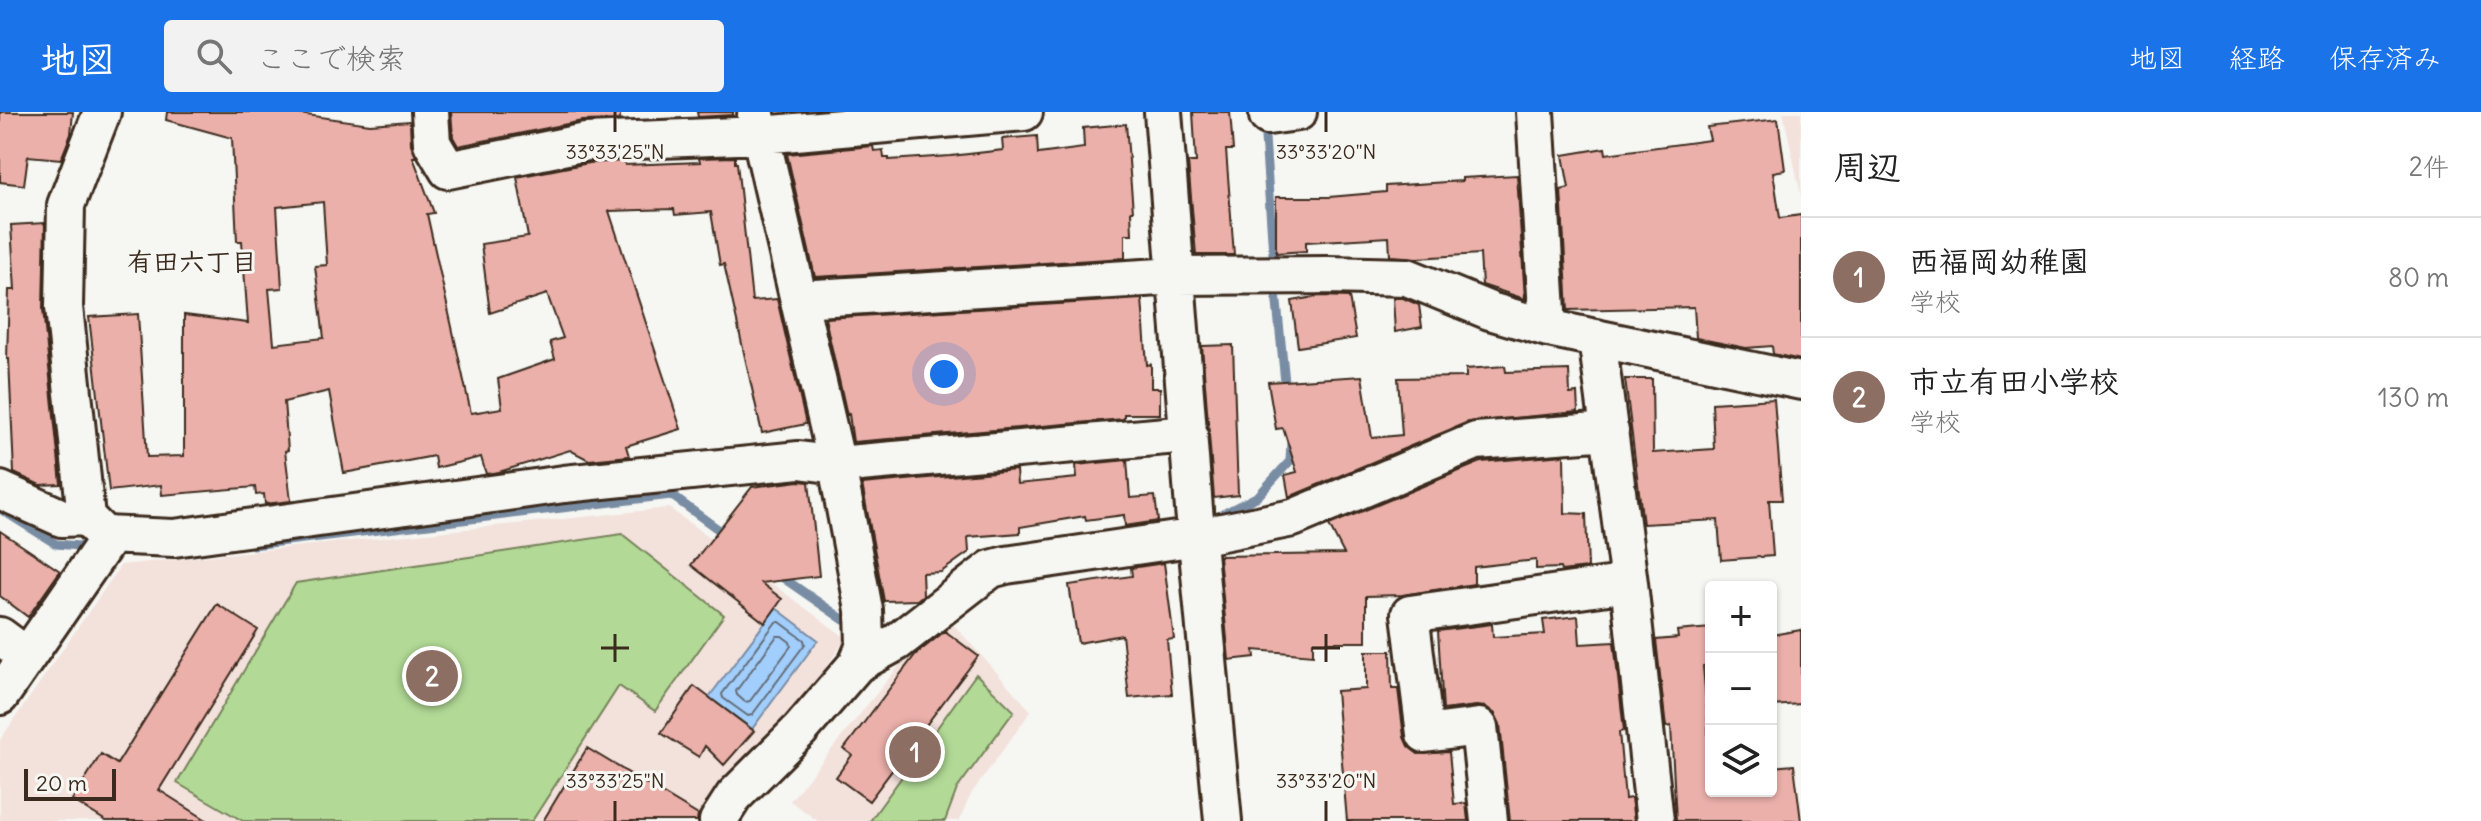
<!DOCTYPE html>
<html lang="ja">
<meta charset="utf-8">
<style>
:root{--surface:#fff;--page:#f2f2f2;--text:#222;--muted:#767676;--line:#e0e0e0;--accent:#1a73e8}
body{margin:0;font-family:Delius,"Klee One",sans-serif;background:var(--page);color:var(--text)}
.controls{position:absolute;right:24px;bottom:24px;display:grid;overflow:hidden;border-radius:8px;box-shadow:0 2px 6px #0004}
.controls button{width:72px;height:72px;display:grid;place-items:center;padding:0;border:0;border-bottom:2px solid var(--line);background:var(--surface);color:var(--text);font:40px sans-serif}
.scale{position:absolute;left:24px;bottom:20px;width:92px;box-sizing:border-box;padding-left:8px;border:4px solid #3b2a1e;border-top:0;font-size:22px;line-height:28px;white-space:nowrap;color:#3b2a1e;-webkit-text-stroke:6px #f6f6f2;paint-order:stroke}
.you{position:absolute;left:944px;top:262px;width:28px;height:28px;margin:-20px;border:6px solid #fff;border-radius:50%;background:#1a73e8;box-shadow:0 0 0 12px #1a73e833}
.badge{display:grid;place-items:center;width:52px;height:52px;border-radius:50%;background:var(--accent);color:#fff;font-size:26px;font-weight:700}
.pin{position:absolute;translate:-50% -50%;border:4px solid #fff;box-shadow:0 2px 8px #0006}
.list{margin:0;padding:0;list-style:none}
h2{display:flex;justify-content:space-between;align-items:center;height:104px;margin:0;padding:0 32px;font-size:34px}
h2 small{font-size:26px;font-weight:400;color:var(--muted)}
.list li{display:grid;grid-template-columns:52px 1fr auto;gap:24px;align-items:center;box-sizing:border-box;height:120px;padding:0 32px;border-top:2px solid var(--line)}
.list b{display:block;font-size:30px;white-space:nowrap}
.list p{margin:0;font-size:26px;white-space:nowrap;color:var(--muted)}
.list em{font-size:26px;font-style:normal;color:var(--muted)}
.icon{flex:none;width:44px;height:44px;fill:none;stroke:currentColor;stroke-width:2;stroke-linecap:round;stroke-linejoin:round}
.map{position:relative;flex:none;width:1801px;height:709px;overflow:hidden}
header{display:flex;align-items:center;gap:48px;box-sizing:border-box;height:112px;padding:0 40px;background:var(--accent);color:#fff}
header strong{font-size:38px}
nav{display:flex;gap:44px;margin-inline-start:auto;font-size:28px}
.search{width:560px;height:72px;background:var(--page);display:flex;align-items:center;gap:20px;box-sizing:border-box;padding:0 28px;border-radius:8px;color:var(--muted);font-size:30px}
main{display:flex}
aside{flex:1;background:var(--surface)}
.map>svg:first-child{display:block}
.built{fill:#f3e1dc}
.green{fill:#b2da96;stroke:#76825a;stroke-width:2}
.water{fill:#a1cefc;stroke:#788ca3;stroke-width:2}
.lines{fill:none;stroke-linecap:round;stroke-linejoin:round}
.shore{stroke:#646c77;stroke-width:2}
.stream{stroke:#788ca3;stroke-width:9}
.building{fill:#ebb0aa;stroke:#3b2a1e;stroke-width:2;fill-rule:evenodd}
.minor-casing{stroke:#3b2a1e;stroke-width:42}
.minor{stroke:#f6f6f2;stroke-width:36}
.ticks{fill:none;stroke:#3b2a1e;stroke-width:3}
.labels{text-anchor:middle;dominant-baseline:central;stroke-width:6;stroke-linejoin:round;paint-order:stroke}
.neighbourhood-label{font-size:26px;font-weight:bold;fill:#3b2a1e;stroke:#f6f6f2}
.ticks-label{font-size:20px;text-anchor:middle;fill:#3b2a1e;stroke:#f6f6f2;stroke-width:6;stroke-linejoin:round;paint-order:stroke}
</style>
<header>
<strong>地図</strong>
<div class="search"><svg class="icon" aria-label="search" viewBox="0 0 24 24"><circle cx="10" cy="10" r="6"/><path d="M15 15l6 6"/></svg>ここで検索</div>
<nav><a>地図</a><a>経路</a><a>保存済み</a></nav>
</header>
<main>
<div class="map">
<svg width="1801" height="709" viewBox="0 0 1801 709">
<rect width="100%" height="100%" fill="#f6f6f2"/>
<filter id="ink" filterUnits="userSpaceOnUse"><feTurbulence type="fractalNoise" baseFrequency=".0125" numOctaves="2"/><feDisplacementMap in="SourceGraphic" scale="16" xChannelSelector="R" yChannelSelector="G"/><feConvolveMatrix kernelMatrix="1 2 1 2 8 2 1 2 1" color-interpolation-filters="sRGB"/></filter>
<g filter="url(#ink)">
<!-- built -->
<path class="built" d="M1783 0H1801V83Z
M669 396 846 526 795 601 734 665 699 709H0V628L121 453Z
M945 503 1031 599 971 682 959 709H818L790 689 927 519Z"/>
<!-- green -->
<path class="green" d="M622 422 724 503 655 599 619 574 532 709H243L177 671 296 471Z
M976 562 1014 599 957 677 945 709H870Z"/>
<!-- water -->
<path class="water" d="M776 496 818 528 752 617 709 585Z"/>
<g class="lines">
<!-- shore -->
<path class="shore" d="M776 510H780L804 528 805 532 752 603 748 604 723 586 722 582Z
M777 524H782L790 530 791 534 750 589 745 590 737 583 736 579Z"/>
<!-- stream -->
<path class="stream" d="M1264 11 1274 156
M1275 171 1286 280
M0 397 56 432 91 435
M1217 405 1258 384 1290 349 1291 330
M253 433 671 383 726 423
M776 461 844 508 858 511"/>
</g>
<!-- building -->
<path class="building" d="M0 0H73L71 22 61 47 28 44 24 73 0 70Z
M167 0H285L370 12 410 9 411 32 416 45H413L434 101 427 102 471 301 502 296 498 267 555 247 550 230 563 226 547 182 490 201 481 132 528 125 517 65 589 51 624 49 625 53 700 50 699 46 735 45V51H737L752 189 777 187 806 312 762 321 724 152 720 153 711 100 675 103 674 97 609 99 681 317 626 334 629 344 589 348 570 338 499 360 486 362 481 345 436 356 434 344 344 361 329 279 284 290 288 338 285 339 291 389 265 392 264 382 256 383 255 375 162 383 161 373 109 379 89 205 138 202 147 345 184 344V203L248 211 242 129H237L232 26 166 8ZM323 90 327 153 315 154 324 226 274 232 269 177 282 176 277 95Z
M451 0H620V8L582 9 458 34 453 25Z
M697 0H733V3L698 5Z
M1193 0H1230L1233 38H1226L1234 143H1196L1188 50H1196Z
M1778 7 1785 58 1773 60 1780 106 1801 103V248L1773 242 1772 234 1746 236 1696 226 1694 195 1568 198 1561 78 1569 76 1563 43 1605 36 1606 42 1710 28 1707 15Z
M1126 12 1133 99H1131L1132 122H1125V146L815 165 787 42 873 34 874 39 883 38 884 46H889V48L951 44 1003 38 1002 27 1037 24 1038 42 1084 36 1083 16Z
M1517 63 1525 187 1482 173 1480 142 1417 146 1390 144 1389 125 1306 130V139L1276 141V85H1329L1386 80V74L1462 69V66Z
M45 111 43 197 61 372 40 373 14 361 9 247H7L9 178H15L11 113Z
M1320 184 1349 185 1356 226 1298 235 1292 189Z
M1393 186H1403L1419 193 1422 215 1395 220Z
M1142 187 1147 253 1151 252V276H1160V302H1124V307L853 330 849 302 847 303 825 206Z
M1233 233 1238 383 1214 386 1202 234Z
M1505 254 1506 260 1569 258 1570 282 1577 281 1578 300 1468 310 1289 385 1285 363 1297 360 1283 316 1276 317 1268 270 1362 264 1372 326 1402 323 1398 266 1466 265V257Z
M1625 267H1652L1653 341 1714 337 1712 291 1774 287 1782 388H1769L1773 444 1721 448 1718 408 1643 412Z
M1564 343 1565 401 1586 402 1588 456 1561 459 1560 456 1536 457V448L1474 455V472L1402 483 1366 484V530H1313V543L1254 538 1255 545 1229 548 1219 444 1344 442 1329 413 1481 350Z
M1127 348 1130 386 1155 384 1158 409 1125 414 1124 403 1086 408 1085 404 1020 415V421L968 425 969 440 941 460 922 461 923 483 917 488 884 489 862 372 1016 358 1017 372 1077 366 1076 353Z
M799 369 809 370 819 464 761 471 782 487 765 511 691 453 752 375Z
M0 419 60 459 28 505 0 484Z
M1164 451 1174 527 1167 528 1172 582 1129 586 1122 523 1078 531 1069 473 1132 464 1131 456Z
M217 492 258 518 159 678 208 709H106L72 688 101 642 117 652Z
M1578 504 1580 532 1614 530 1624 619 1619 620 1625 687 1631 686 1634 709H1510L1500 612 1495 602 1486 595 1476 594 1443 598 1438 519 1492 512 1493 525 1545 522 1543 508Z
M1711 516V553L1703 554 1708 610 1709 679H1771V655L1794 653 1801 709H1676L1671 614 1666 615 1656 528 1678 526 1677 519Z
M1801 518V592L1771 594V523Z
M945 519 978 544 869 689 836 665 852 643 844 637 915 543Z
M1366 539H1391L1392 577H1398L1404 625 1408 634 1418 642 1449 640 1454 692 1466 691 1468 709H1347L1336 579 1366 577Z
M694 574 754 619 724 653 705 634 699 645 661 621Z
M587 636 698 703 697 709H543Z"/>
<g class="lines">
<defs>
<path id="minor" d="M430 0 432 31 448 58 586 30 761 23 1024 0
M1163 0 1194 397 1223 709
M1535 0 1548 216
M756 3 837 353 864 498 865 533 857 552
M1268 4 1298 0
M799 187 1177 164 1328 163 1407 165 1490 199 1548 216 1801 269
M1597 226 1629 471 1655 709
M0 378 62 406 86 405 104 423 174 426 564 372 799 348 837 353 1189 322
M86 405 64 195 66 93 102 0
M0 524 27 544
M0 584 111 423
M718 709 734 684 800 618 857 552 897 530 991 457 1006 453 1197 425 1293 406 1476 329 1610 319
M1489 709 1479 615 1425 622 1410 502 1629 471"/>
</defs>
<!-- minor casing -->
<use href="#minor" class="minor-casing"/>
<!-- minor -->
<use href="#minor" class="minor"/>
</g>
</g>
<!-- ticks -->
<path class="ticks" d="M615 0V20M1326 0V20M615 522V550M1326 522V550M601 536H629M1312 536H1340M615 689V709M1326 689V709"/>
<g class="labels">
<!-- neighbourhood labels -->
<g class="neighbourhood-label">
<text x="192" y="149">有田六丁目</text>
</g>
</g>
<g class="ticks-label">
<text x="615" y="47">33°33'25"N</text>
<text x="1326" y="47">33°33'20"N</text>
<text x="615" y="676">33°33'25"N</text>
<text x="1326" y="676">33°33'20"N</text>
</g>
</svg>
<div class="controls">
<button>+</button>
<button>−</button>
<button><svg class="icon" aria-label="layers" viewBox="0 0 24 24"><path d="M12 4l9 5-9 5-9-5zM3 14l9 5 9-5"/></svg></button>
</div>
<div class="scale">20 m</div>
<div class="you"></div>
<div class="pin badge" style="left:915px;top:640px;background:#8d6e63">1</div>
<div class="pin badge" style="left:432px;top:564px;background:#8d6e63">2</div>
</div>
<aside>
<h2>周辺<small>2件</small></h2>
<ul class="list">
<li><span class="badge" style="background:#8d6e63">1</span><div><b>西福岡幼稚園</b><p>学校</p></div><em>80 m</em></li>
<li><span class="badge" style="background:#8d6e63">2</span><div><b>市立有田小学校</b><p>学校</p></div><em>130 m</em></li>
</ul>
</aside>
</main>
